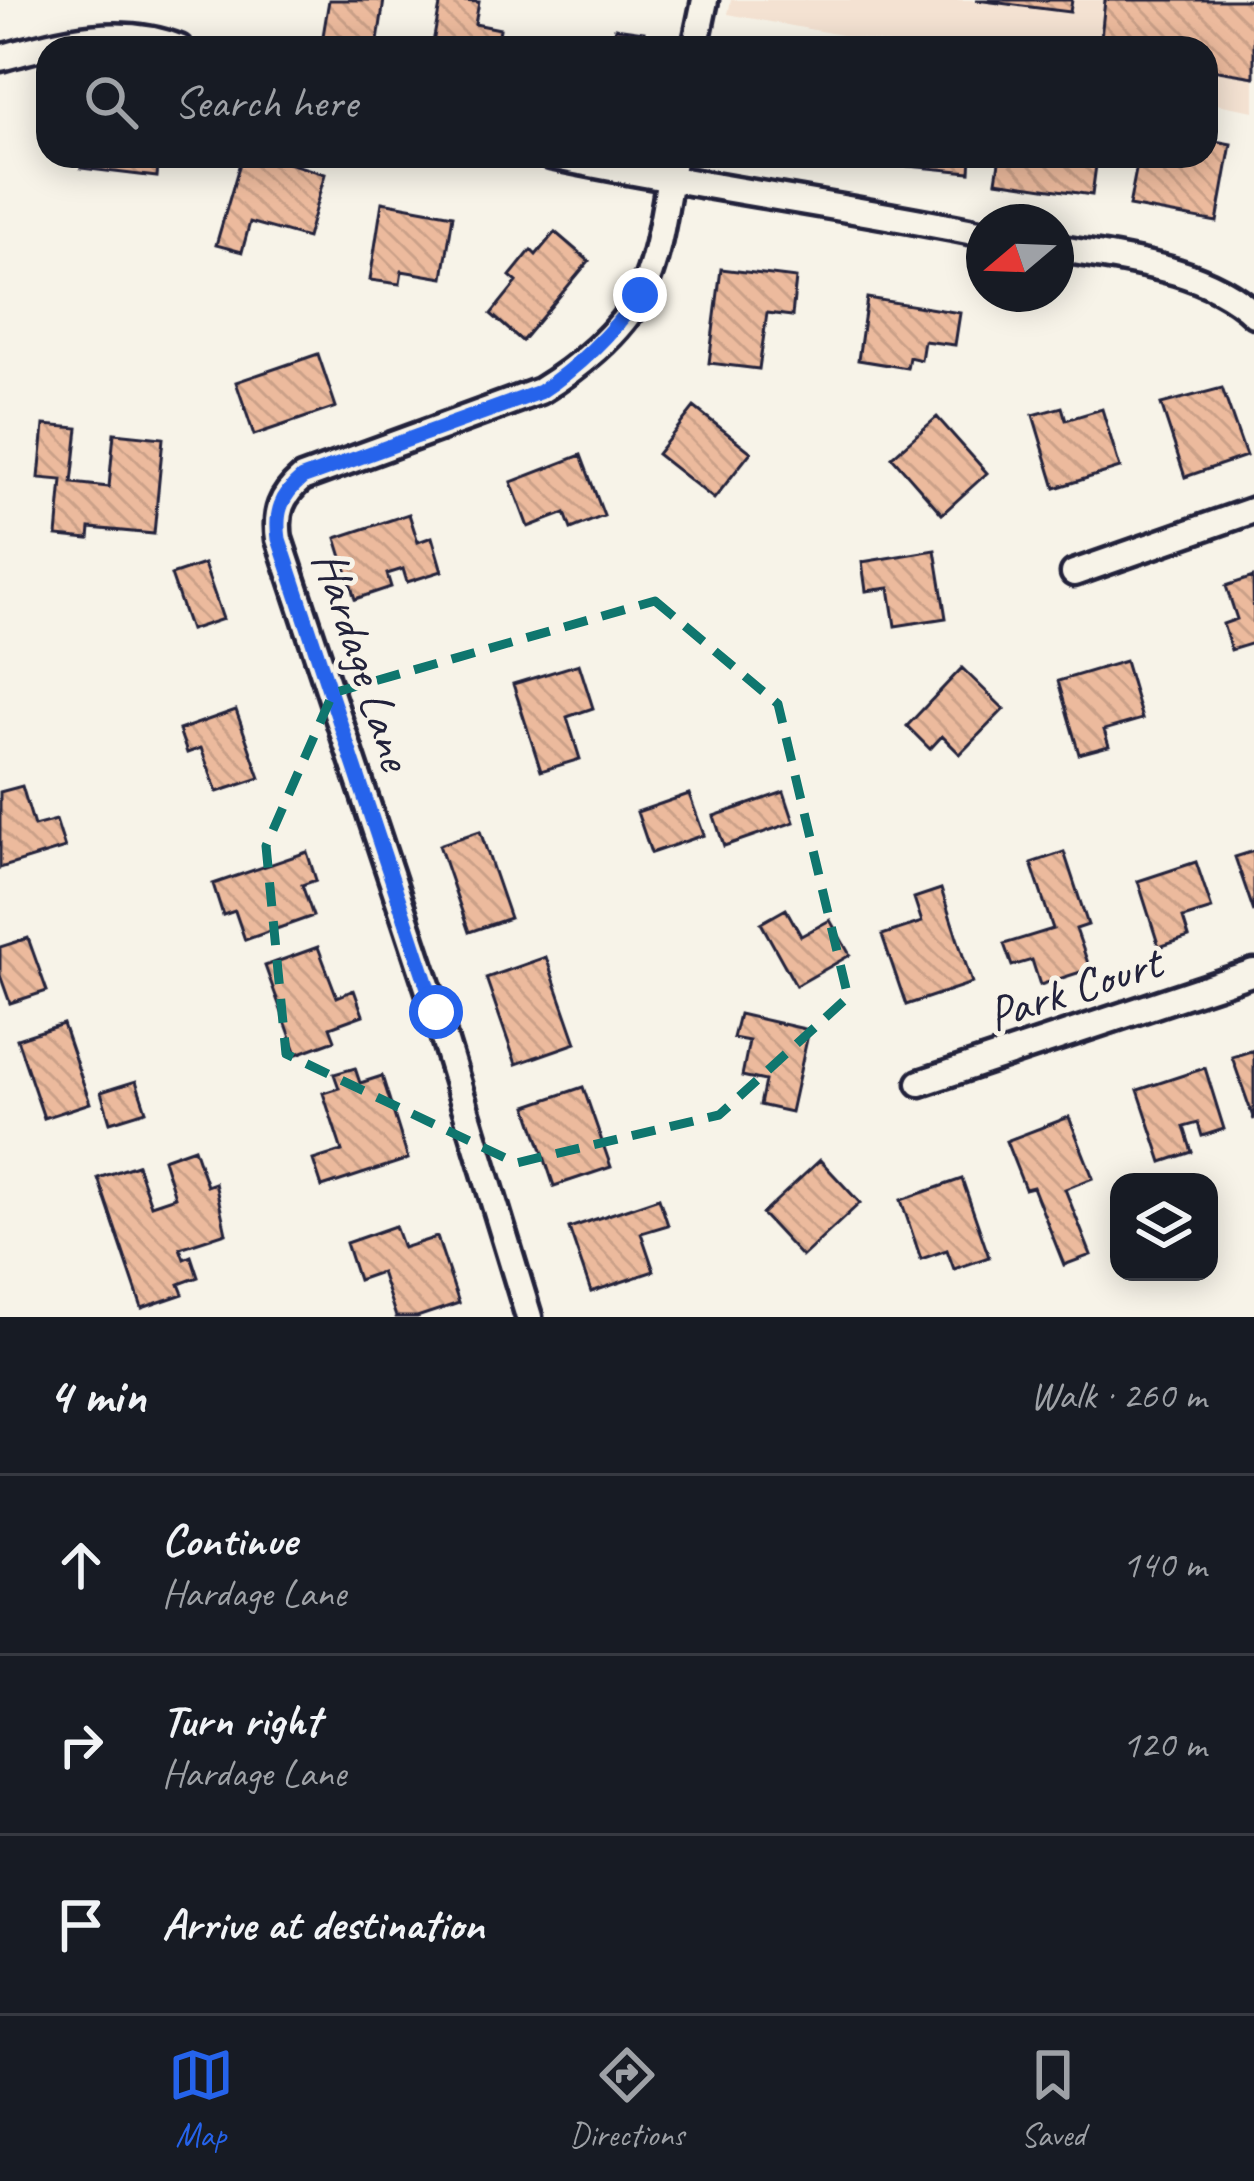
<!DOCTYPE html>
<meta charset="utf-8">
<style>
:root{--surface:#171b24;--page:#20242c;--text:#f1f3f6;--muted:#9ea1a6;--line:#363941;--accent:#2563eb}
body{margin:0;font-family:Caveat,sans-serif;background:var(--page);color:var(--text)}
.controls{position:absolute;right:36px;bottom:36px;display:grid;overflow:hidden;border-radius:24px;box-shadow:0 6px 30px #0003}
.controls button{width:108px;height:108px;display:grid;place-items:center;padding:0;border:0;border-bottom:3px solid var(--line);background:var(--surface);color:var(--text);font:60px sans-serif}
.compass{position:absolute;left:966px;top:204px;width:108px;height:108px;border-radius:50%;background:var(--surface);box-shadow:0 6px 30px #0003;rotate:251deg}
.stop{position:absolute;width:36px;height:36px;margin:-27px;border:9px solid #2563eb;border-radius:50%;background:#fff}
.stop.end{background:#2563eb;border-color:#fff;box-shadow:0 3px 12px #0008}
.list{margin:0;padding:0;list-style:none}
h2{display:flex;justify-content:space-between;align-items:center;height:156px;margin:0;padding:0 48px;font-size:51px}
h2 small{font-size:39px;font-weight:400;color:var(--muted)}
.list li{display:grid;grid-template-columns:78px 1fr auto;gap:36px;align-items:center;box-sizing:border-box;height:180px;padding:0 48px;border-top:3px solid var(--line)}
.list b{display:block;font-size:45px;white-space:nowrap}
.list p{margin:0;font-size:39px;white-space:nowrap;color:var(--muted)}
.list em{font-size:39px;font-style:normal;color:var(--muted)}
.icon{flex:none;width:66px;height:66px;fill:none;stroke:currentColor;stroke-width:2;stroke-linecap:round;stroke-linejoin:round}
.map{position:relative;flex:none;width:1254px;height:1317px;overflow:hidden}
.search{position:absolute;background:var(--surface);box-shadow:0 6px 30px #0003;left:36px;right:36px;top:36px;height:132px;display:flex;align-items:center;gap:30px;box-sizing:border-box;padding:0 42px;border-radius:36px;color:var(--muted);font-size:45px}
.sheet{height:696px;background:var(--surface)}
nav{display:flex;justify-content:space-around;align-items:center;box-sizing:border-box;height:168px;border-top:3px solid var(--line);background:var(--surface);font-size:33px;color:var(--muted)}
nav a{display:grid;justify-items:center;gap:6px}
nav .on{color:var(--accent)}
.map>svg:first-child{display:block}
.built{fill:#f4e2d2}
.building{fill:url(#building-back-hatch);stroke:#22223b;stroke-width:3}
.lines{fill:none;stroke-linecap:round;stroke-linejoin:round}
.street-casing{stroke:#22223b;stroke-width:33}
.street{stroke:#f7f3e8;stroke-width:24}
.route{stroke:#2563eb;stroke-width:15}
.marked{fill:none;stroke:#0f766e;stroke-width:9;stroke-dasharray:24 15;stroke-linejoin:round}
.labels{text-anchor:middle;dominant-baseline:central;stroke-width:10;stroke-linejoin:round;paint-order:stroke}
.street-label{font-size:48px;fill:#22223b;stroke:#f7f3e8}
</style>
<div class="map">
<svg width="1254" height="1317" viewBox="0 0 1254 1317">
<defs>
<pattern id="building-back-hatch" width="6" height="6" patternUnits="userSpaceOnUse" patternTransform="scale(3)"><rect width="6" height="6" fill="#ecba9d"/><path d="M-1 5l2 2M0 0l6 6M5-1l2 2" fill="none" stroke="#caa088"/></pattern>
</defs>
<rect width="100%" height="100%" fill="#f7f3e8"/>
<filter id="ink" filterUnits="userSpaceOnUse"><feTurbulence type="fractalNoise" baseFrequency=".00833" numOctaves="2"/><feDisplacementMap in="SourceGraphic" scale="24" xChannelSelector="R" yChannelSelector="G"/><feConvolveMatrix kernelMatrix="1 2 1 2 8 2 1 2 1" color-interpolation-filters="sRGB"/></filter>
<g filter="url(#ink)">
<!-- built -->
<path class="built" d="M731 0H1254V111L1206 102V48H912L728 14Z"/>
<!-- building -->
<path class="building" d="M329 0H384L377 48H321Z
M441 0 479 2 475 24 500 29 497 48H432Z
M976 0H1072L1070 12Z
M1105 0H1254V77L1206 69V48H1100Z
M615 28 644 32 641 48H561L563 39 613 47Z
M1210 140 1231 144 1217 222 1129 206 1137 165 1159 169 1161 156 1207 157Z
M83 156H159L157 177 81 168Z
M242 156H265L325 174 307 238 250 222 242 252 216 245Z
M909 156H971L970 172 908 166Z
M1000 156 1097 158 1092 195 996 181Z
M382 202 453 215 443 278 402 271 400 284 370 280Z
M555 232 589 261 522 341 491 314 517 282 510 276 531 250 536 255Z
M721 269 796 278 792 316 767 313 759 369 709 363Z
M867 298 960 313 955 345 924 341 921 360 909 357 907 368 858 360Z
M318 354 336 407 254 435 236 382Z
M1222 388 1246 456 1185 477 1161 404Z
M694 407 751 452 714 499 657 454Z
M1062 407 1066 420 1102 409 1120 468 1055 488 1033 415Z
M937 417 987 473 942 514 892 457Z
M44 425 78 428 72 483 109 487 114 433 163 438 154 534 90 528 89 539 57 536 62 480 39 478Z
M581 455 604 516 571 529 565 513 528 527 511 482Z
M409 514 418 542 432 537 442 571 407 582 403 569 387 574 391 587 355 599 336 538Z
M935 550 946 618 895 626 889 588 866 591 862 562Z
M204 564 223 619 190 630 171 575Z
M1253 577 1254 643 1231 650 1223 624 1237 619 1226 586Z
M1125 661 1142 719 1104 730 1109 746 1079 754 1058 681Z
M579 664 593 708 567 717 580 759 541 771 513 684Z
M962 668 1004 709 960 754 942 736 930 749 907 726Z
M236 710 260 778 217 792 201 748 187 753 179 730Z
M22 786 34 826 56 820 65 848 0 868V792Z
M784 792 794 822 724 846 714 816Z
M689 794 704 835 651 853 637 812Z
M480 831 510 918 469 932 439 845Z
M1254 851V912L1235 857Z
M307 852 316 880 302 885 313 916 245 940 235 911 223 915 213 884Z
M1064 852 1088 925 1076 929 1090 969 1040 985 1032 960 1012 966 1004 944 1053 929 1031 863Z
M1196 862 1212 909 1183 918 1189 937 1159 947 1138 881Z
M941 889 972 983 906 1005 882 935 922 922 914 898Z
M786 909 801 936 830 920 850 955 796 986 761 923Z
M28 938 47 991 10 1003 0 975V947Z
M318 947 337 997 354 990 363 1015 330 1027 335 1040 297 1054 265 966Z
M546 957 576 1043 516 1064 486 978Z
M739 1014 809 1030 791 1112 760 1105 765 1081 742 1076 749 1041 733 1038Z
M63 1024 90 1103 44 1118 17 1039Z
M1254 1050V1120L1232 1057Z
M355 1068 360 1083 382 1076 408 1159 322 1187 313 1160 342 1151 323 1093 339 1088 334 1074Z
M1205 1068 1224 1129 1202 1136 1198 1123 1184 1127 1192 1152 1162 1162 1138 1090Z
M136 1081 146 1111 110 1122 101 1092Z
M583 1087 611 1167 554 1186 527 1106Z
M1069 1117 1093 1178 1065 1189 1091 1255 1064 1265 1033 1187 1025 1189 1006 1141Z
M194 1148 207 1186 215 1183 226 1233 180 1248 184 1259 191 1256 198 1277 179 1284 183 1294 142 1308 98 1178 137 1165 151 1205 175 1197 163 1159Z
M820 1160 860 1203 802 1257 762 1214Z
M962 1179 989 1257 954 1269 947 1250 921 1259 901 1200Z
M659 1198 668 1225 641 1233 654 1271 591 1292 569 1228Z
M395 1226 403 1248 437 1237 459 1303 417 1317H396L381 1272 358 1280 346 1243Z"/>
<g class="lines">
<defs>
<path id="street" d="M695 48 705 0
M0 58C59 42 120 24 179 48
M551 156C695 186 840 205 984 234
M1056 248C1121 260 1203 266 1254 314
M1074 573 1254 510
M920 1083 1254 972
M529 1317 436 1012 279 539C275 512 281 496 302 478L540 391C576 369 621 333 641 294 661 253 665 200 674 156"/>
</defs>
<!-- street casing -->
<use href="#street" class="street-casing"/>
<!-- street -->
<use href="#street" class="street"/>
</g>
</g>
<g class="lines" filter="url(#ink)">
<!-- route -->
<path class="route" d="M436 1012 279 539C275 512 281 496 302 478L540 392C580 366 612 333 640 295"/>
</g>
<!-- marked area -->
<path class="marked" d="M655 601 778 704 848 997 719 1115 516 1163 286 1054 266 846 333 693Z"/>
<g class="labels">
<!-- street labels -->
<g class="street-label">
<text transform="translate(363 660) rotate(72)">Hardage Lane</text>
<text transform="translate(1074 988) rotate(-18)">Park Court</text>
</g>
</g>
</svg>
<div class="controls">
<button><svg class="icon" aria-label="layers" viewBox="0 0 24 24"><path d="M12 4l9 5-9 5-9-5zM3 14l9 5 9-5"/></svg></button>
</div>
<svg class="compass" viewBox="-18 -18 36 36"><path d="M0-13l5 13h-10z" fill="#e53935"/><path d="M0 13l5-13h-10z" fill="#9ea1a6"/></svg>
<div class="stop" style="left:436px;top:1012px"></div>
<div class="stop end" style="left:640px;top:295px"></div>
<div class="search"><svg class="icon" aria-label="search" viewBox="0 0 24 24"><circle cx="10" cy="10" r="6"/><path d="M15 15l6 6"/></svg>Search here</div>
</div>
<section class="sheet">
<h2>4 min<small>Walk · 260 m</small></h2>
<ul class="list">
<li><svg class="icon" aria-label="ahead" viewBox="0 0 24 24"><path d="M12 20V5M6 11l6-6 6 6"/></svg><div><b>Continue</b><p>Hardage Lane</p></div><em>140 m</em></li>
<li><svg class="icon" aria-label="right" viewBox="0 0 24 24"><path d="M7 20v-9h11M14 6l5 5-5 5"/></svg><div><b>Turn right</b><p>Hardage Lane</p></div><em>120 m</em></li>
<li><svg class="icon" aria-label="arrive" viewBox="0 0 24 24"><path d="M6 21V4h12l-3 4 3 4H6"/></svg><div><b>Arrive at destination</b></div></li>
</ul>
</section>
<nav>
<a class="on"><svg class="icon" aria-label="map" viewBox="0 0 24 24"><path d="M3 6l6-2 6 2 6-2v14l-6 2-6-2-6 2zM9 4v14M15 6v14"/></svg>Map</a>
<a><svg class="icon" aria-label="directions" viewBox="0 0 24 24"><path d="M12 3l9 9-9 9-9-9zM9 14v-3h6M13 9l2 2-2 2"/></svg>Directions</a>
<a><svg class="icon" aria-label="saved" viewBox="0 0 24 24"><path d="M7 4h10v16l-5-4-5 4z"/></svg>Saved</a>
</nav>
